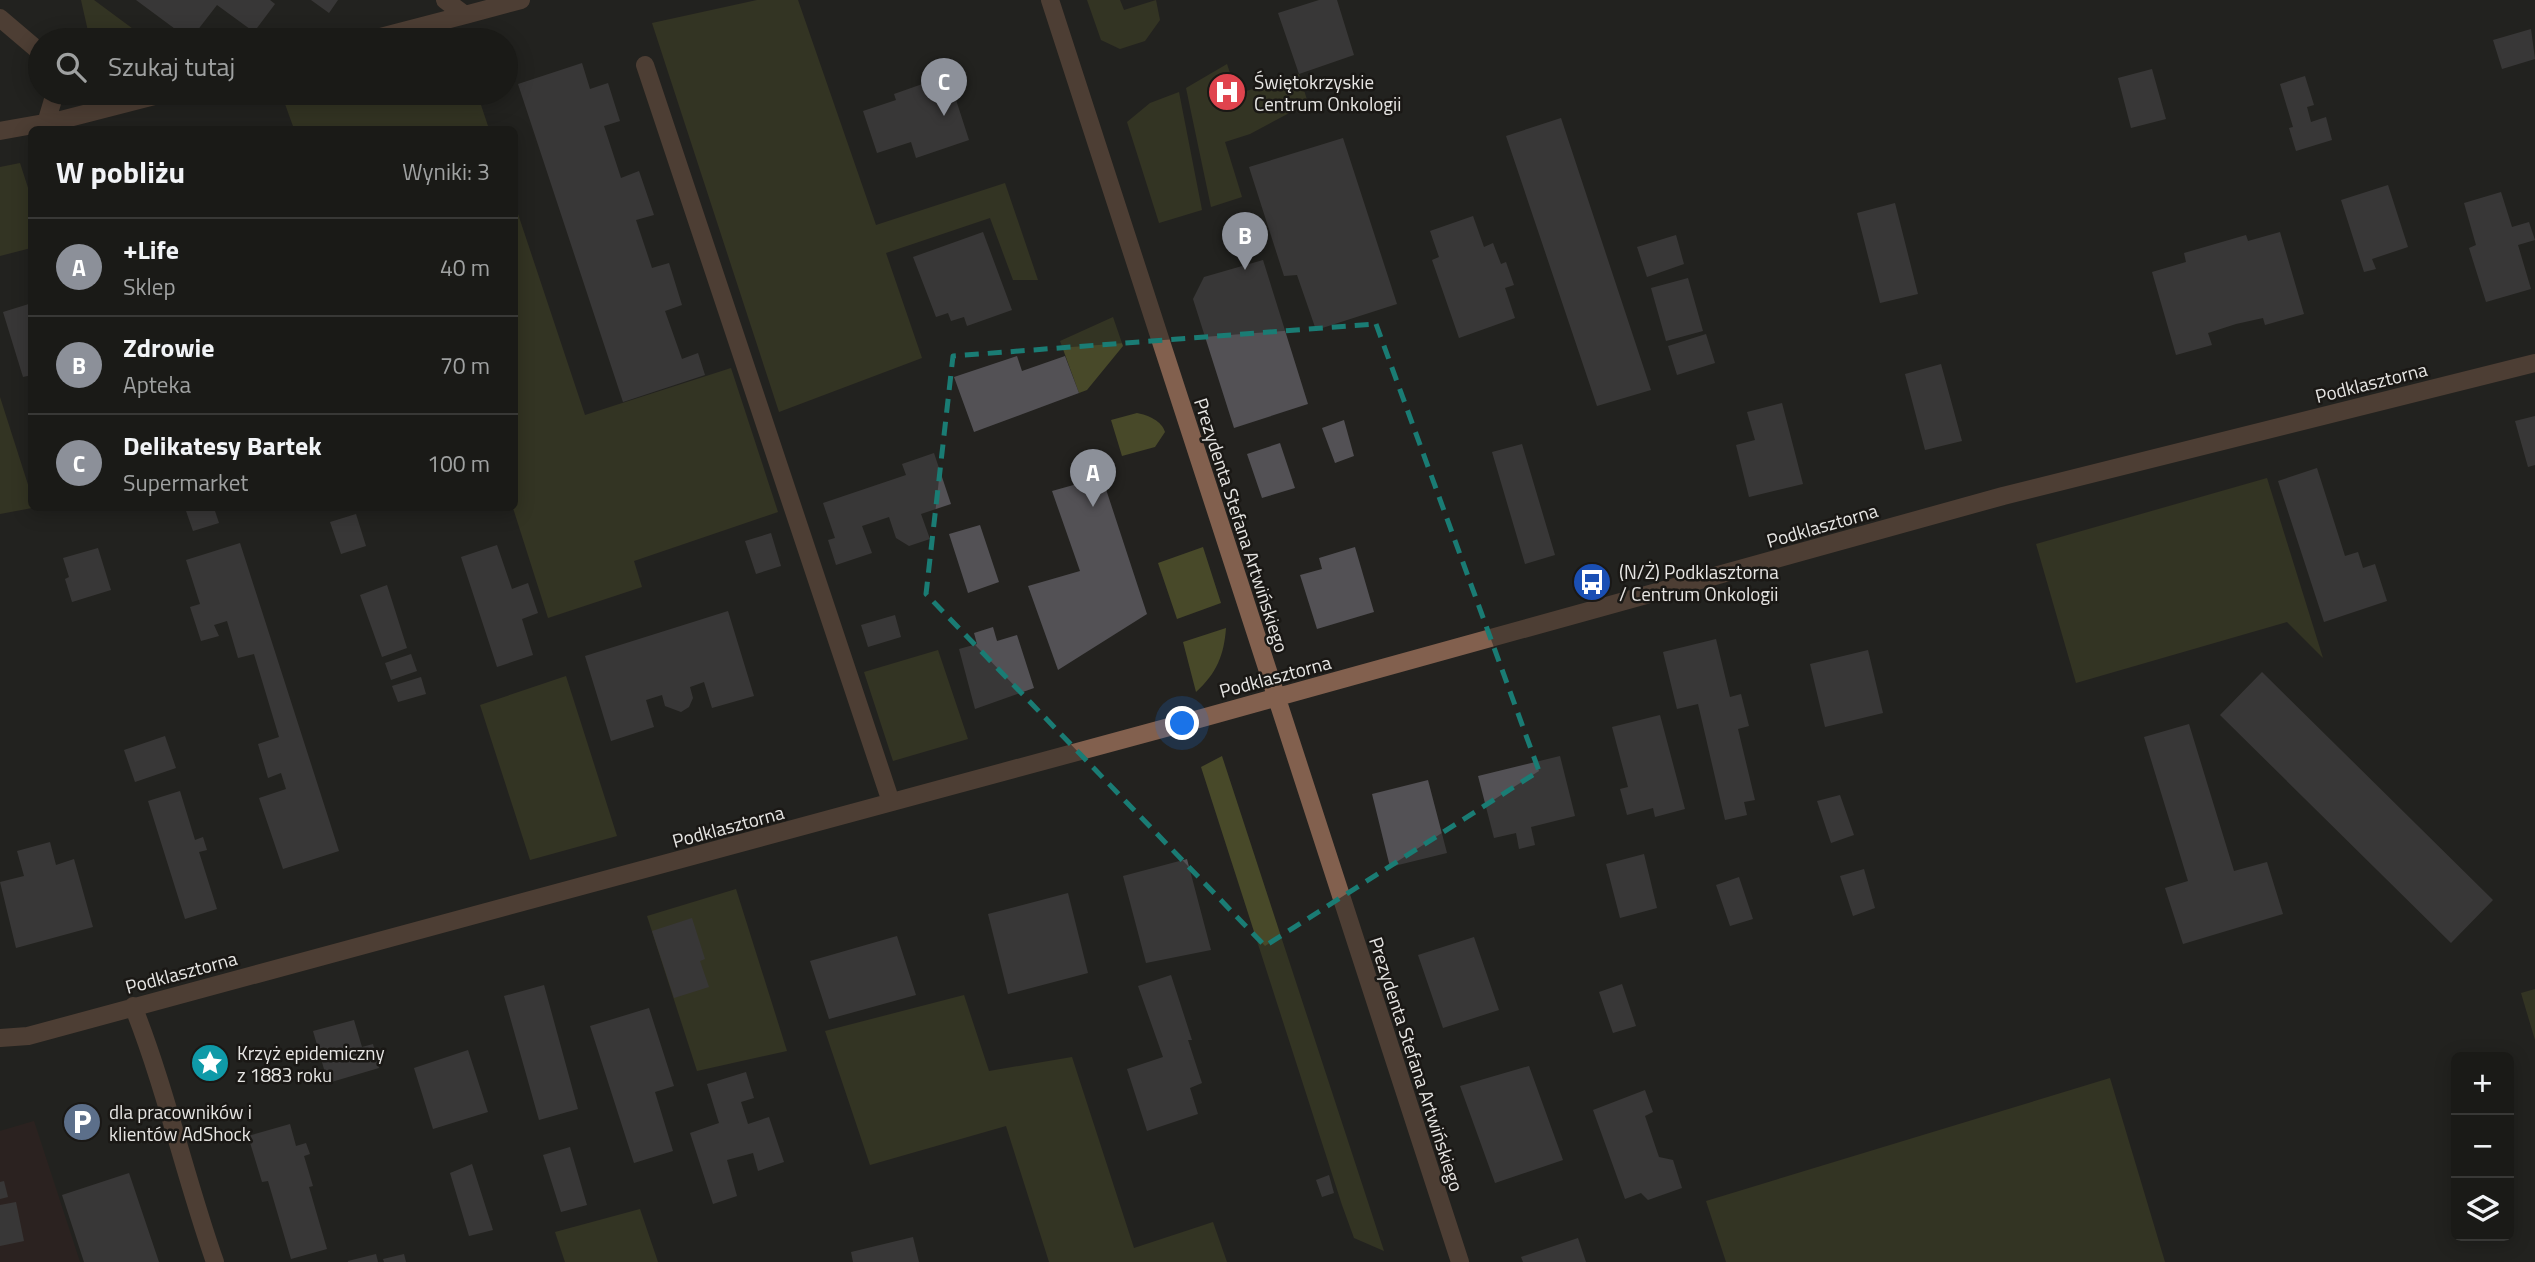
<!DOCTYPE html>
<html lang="pl">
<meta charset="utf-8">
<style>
:root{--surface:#1a1a17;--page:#232320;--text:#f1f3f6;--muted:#9fa1a1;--line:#383836;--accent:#8c9099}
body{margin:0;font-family:"Titillium Web",sans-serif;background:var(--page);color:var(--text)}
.controls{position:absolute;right:21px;bottom:21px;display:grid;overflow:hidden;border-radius:10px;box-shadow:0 4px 18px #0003}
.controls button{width:63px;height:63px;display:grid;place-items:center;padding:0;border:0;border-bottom:2px solid var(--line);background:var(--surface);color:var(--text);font:35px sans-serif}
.you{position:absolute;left:1183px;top:724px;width:24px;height:24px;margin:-18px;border:5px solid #fff;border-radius:50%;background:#1a73e8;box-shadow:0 0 0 10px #1a73e833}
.badge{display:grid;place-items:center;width:46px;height:46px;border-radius:50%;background:var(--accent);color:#fff;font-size:23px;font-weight:700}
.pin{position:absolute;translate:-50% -58px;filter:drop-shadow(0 2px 4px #0008)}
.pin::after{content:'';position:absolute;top:37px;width:24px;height:21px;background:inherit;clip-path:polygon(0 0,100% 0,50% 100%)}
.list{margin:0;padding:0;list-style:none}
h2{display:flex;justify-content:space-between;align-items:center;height:91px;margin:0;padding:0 28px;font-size:30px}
h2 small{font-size:23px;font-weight:400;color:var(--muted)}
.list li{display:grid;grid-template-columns:46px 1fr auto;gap:21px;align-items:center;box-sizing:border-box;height:98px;padding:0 28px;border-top:2px solid var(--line)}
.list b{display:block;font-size:26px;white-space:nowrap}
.list p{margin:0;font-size:23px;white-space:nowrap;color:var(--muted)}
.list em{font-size:23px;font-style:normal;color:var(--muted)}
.icon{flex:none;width:38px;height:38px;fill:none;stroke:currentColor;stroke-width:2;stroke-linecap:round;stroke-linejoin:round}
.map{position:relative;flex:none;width:2535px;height:1262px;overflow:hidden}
.search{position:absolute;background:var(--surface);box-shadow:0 4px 18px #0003;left:28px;top:28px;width:490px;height:77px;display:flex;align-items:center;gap:18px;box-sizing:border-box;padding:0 24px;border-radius:38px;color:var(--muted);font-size:26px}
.panel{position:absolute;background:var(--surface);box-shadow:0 4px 18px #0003;left:28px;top:126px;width:490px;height:385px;border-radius:10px}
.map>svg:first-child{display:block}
.industrial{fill:#372322}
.green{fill:#484929}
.building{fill:#535155}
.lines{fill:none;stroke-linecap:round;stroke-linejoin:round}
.minor{stroke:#82604e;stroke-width:18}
.marked{fill:none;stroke:#1a7c74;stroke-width:5;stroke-dasharray:14 9;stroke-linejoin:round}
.labels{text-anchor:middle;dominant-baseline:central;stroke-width:5;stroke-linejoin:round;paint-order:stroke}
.poi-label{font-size:19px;fill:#e6e5e3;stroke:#1a1815;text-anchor:start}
.street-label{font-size:19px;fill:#e6e5e3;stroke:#1a1815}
</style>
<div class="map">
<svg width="2535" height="1262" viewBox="0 0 2535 1262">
<rect width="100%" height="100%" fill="#23221f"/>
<!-- industrial -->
<path class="industrial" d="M34 1121 80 1262H0V1131Z"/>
<!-- green -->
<path class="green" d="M81 0H94L148 40H90Z
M757 0H798L876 225 1005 183 1038 280H1013L990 218 886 253 922 358 779 412 652 23Z
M1087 0H1120L1124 10 1156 0 1160 20 1145 41 1120 49 1101 40Z
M1227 64 1237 94 1299 74 1308 103 1250 134 1225 142 1242 197 1211 207 1186 88Z
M1179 92 1202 210 1159 223 1127 122 1150 103Z
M336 93H477L489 129H294L285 104Z
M20 163 31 197V248L0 256V167Z
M515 205 585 415 731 368 778 512 634 561 642 587 548 618 513 508Z
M1113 317 1123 346 1087 390 1079 393 1060 341Z
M0 397 31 494 32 508 0 514Z
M1137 413C1148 415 1162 421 1165 432L1155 447 1122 456 1111 420Z
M2267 478 2323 658 2287 622 2076 683 2036 544Z
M1203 547 1221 603 1177 619 1158 563Z
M1226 628C1224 655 1217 673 1196 692L1183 642Z
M938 650 968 739 893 761 864 672Z
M566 676 617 836 530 860 480 705Z
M1222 756 1384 1251 1354 1238 1342 1205 1201 767Z
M736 889 787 1051 697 1071 647 916Z
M2535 989V1040L2521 993Z
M964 995 989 1071 1072 1057 1134 1248 1213 1222 1227 1262H1049L1006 1126 870 1165 825 1031Z
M2110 1078 2165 1262H1726L1706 1201Z
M640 1209 658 1262H565L555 1232Z"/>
<!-- building -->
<path class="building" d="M136 0H270L275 4 254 32 217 5 190 40Z
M311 0H338L329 13Z
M1319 0H1337L1354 55 1299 74 1278 13Z
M2531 29 2535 59 2502 69 2493 40Z
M582 63 590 89 608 83 620 121 604 126 621 178 639 171 654 215 636 220 652 268 669 263 682 305 665 311 682 359 698 353 705 375 623 402 518 84Z
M2152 69 2166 119 2131 128 2118 78Z
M948 75 969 140 916 158 911 142 877 153 863 111 896 100 894 94Z
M2305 76 2314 105 2307 107 2311 122 2326 117 2332 140 2296 151 2289 128 2293 127 2280 84Z
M1561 118 1651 390 1597 406 1506 136Z
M1343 138 1397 304 1316 330 1297 275 1284 276 1249 167Z
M2388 185 2408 247 2372 259 2376 269 2364 272 2341 200Z
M2501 192 2512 227 2529 222 2535 240 2518 245 2531 289 2486 302 2469 248 2476 245 2464 203Z
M1895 203 1918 294 1880 303 1857 213Z
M1473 216 1484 247 1493 243 1501 264 1506 262 1514 285 1505 288 1515 318 1459 338 1432 260 1439 257 1430 231Z
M983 232 1012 310 967 326 964 317 951 321 948 313 936 317 913 257Z
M2280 232 2304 314 2265 325 2263 318 2236 324 2208 333 2212 345 2176 355 2152 272 2186 262 2184 253 2246 235 2248 241Z
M1676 235 1684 264 1647 277 1637 247Z
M1263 260 1308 404 1234 428 1193 299 1204 277Z
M1688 278 1703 331 1666 341 1651 288Z
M32 303V375L23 377 3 312Z
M1706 334 1715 363 1677 375 1668 346Z
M1017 356 1022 371 1065 356 1079 393 974 432 954 377Z
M1941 364 1962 441 1925 450 1905 374Z
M1782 403 1803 484 1749 497 1736 445 1755 440 1747 412Z
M2535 416V465L2528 467 2515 421Z
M1344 420 1354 456 1335 463 1322 428Z
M1280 443 1295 488 1262 498 1247 454Z
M1522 444 1555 555 1525 564 1492 452Z
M934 453 951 504 921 514 930 539 909 546 896 538 889 517 862 526 872 553 836 565 828 540 835 538 823 503 906 475 902 464Z
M2317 468 2345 556 2358 552 2363 568 2375 564 2387 601 2324 622 2278 481Z
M1102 477 1147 614 1058 670 1028 586 1080 571 1052 491Z
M185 508H214L219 523 193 531Z
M356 514 366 546 341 554 330 522Z
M980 525 999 582 968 593 949 534Z
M771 533 781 566 756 574 745 541Z
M240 543 339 851 283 869 259 798 286 789 281 773 268 778 258 744 279 737 254 654 238 658 227 621 214 625 219 636 201 641 190 607 200 604 186 560Z
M497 545 512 589 528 583 538 613 522 619 533 655 497 667 461 557Z
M1355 547 1374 612 1317 629 1300 575 1322 569 1319 558Z
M98 548 111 590 72 602 65 579 69 577 63 558Z
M387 585 407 648 382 657 360 595Z
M728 611 754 696 712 708 704 682 690 687 693 698 689 707 681 712 665 706 662 695 646 700 654 727 611 741 585 656Z
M895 615 901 637 868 647 861 625Z
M993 627 997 641 1017 635 1034 688 975 709 959 649 977 644 974 633Z
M1716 639 1730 697 1741 694 1749 726 1738 729 1755 800 1744 802 1747 815 1725 820 1698 704 1677 709 1663 652Z
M1868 650 1883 713 1825 727 1810 664Z
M411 654 417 671 391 680 385 663Z
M2262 672 2493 900 2451 943 2220 715Z
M421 677 426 694 398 702 392 686Z
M1660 715 1685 809 1655 817 1653 808 1627 815 1620 789 1628 787 1612 727Z
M2189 724 2234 871 2267 862 2283 914 2183 944 2165 888 2188 881 2144 737Z
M165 736 176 768 135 782 124 750Z
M1560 756 1575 816 1531 827 1535 845 1519 849 1516 833 1494 838 1478 776Z
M1428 780 1447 853 1390 867 1372 794Z
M180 791 195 840 203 837 207 850 199 852 217 909 185 919 148 801Z
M1840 795 1854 835 1831 843 1817 801Z
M50 842 56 865 74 859 93 927 16 948 0 882 24 876 17 851Z
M1644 854 1657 908 1620 918 1606 864Z
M1187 859 1211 950 1146 963 1123 876Z
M1864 869 1875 908 1853 916 1840 876Z
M1739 877 1753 919 1730 926 1716 885Z
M1068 893 1088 973 1008 994 988 914Z
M692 918 705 959 700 961 709 987 674 998 652 931Z
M897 936 916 995 829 1019 810 961Z
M1474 937 1499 1010 1443 1028 1418 955Z
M1171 975 1192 1040H1188L1202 1083 1190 1088 1198 1114 1147 1131 1127 1069 1163 1057 1138 986Z
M1622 984 1636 1026 1613 1033 1599 992Z
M544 985 578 1109 539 1120 504 996Z
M649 1008 674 1086 655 1092 673 1151 634 1163 590 1026Z
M354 1020 362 1047 373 1044 379 1068 328 1083 313 1031Z
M468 1050 488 1112 433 1129 414 1068Z
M1529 1066 1563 1160 1495 1183 1460 1086Z
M746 1072 754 1098 741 1102 748 1124 769 1117 784 1162 758 1171 753 1153 727 1160 737 1196 713 1204 690 1133 719 1123 707 1084Z
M1645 1090 1653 1112 1645 1116 1659 1157 1673 1160 1682 1188 1648 1200 1641 1193 1625 1199 1593 1110Z
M290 1124 296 1146 306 1143 310 1154 304 1156 313 1186 309 1187 327 1249 291 1259 268 1181 262 1182 248 1136Z
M570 1147 587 1205 561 1212 543 1155Z
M472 1164 493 1230 469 1236 450 1173Z
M129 1173 159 1262H84L62 1195Z
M1329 1175 1334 1193 1322 1197 1316 1180Z
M4 1181 8 1197 0 1199V1182Z
M16 1202 24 1241 0 1246V1205Z
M913 1237 919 1262H853L851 1252Z
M1578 1238 1586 1262H1523L1521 1257Z
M376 1254 378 1262H348V1261Z
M404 1254 406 1262H384L383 1259Z"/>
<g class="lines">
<!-- minor -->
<path class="minor" d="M1050 0 1460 1262
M465 15 521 0
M0 18 40 52
M369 40 465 15 445 0
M645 65 891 802
M46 123 55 93
M0 131 61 120 166 93
M133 1006C166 1089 185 1177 215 1262
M0 1038 28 1036 1195 720 2003 496 2535 363"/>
</g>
<!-- marked area -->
<path d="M0 0H2535V1262H0ZM1376 324 1539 771 1265 946 926 594 953 356Z" fill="#23221f" fill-opacity=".55" fill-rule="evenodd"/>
<path class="marked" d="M1376 324 1539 771 1265 946 926 594 953 356Z"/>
<!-- icons -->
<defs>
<symbol id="hospital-disc" viewBox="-11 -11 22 22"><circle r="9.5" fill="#e0444e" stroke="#1a1815"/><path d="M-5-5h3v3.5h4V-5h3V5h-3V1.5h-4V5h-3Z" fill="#fff"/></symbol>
<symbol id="bus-disc" viewBox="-11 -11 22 22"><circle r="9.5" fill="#1a4fb4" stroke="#1a1815"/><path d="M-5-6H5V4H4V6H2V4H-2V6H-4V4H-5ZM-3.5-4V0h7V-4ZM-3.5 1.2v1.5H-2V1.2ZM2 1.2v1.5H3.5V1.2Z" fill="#fff"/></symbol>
<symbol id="sight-disc" viewBox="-11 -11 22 22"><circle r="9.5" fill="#0f9aa8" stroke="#1a1815"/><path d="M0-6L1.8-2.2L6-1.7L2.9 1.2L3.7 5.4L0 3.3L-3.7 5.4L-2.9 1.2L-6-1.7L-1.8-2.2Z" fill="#fff"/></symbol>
<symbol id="parking-disc" viewBox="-11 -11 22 22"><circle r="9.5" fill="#5c6f8a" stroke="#1a1815"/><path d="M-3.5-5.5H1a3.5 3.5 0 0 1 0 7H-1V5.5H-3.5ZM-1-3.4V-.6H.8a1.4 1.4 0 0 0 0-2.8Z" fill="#fff"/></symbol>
</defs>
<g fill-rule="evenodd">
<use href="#hospital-disc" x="1205" y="70" width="44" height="44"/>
<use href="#bus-disc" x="1570" y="560" width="44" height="44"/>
<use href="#sight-disc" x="188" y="1041" width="44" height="44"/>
<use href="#parking-disc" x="60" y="1100" width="44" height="44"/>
</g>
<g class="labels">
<!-- poi labels -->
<g class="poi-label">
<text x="1254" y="81">Świętokrzyskie<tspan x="1254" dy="22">Centrum Onkologii</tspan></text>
<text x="1619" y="571">(N/Ż) Podklasztorna<tspan x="1619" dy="22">/ Centrum Onkologii</tspan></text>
<text x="237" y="1052">Krzyż epidemiczny<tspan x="237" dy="22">z 1883 roku</tspan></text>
<text x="109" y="1111">dla pracowników i<tspan x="109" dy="22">klientów AdShock</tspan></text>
</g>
<!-- street labels -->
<g class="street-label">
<text transform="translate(2371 382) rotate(-14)">Podklasztorna</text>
<text transform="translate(1242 525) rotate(72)">Prezydenta Stefana Artwińskiego</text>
<text transform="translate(1822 525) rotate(-16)">Podklasztorna</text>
<text transform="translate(1275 676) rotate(-15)">Podklasztorna</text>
<text transform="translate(728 826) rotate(-15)">Podklasztorna</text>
<text transform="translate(181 972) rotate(-15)">Podklasztorna</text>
<text transform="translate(1417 1064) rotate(72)">Prezydenta Stefana Artwińskiego</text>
</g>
</g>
</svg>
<div class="controls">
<button>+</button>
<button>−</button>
<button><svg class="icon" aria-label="layers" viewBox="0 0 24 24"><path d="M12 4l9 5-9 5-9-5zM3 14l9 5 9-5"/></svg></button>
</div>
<div class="you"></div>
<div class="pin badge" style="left:1093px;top:507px">A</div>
<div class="pin badge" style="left:1245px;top:270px">B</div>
<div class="pin badge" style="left:944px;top:116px">C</div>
<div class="search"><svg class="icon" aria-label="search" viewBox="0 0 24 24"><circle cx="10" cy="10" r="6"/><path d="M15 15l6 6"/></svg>Szukaj tutaj</div>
<section class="panel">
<h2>W pobliżu<small>Wyniki: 3</small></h2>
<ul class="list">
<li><span class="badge">A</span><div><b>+Life</b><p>Sklep</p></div><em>40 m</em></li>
<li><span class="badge">B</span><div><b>Zdrowie</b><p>Apteka</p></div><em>70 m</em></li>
<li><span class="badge">C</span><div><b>Delikatesy Bartek</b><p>Supermarket</p></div><em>100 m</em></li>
</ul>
</section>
</div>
